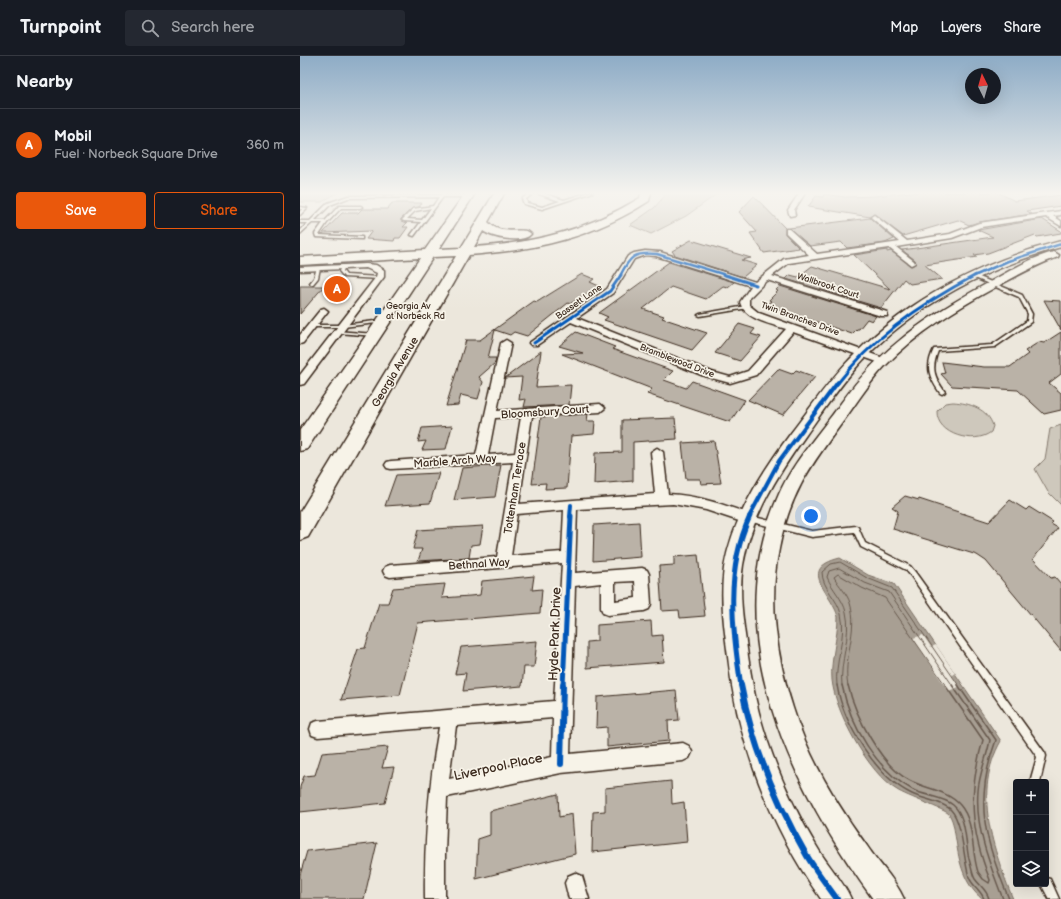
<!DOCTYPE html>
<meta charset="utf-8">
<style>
:root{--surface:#171b24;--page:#242831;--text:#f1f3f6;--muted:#9ea1a6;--line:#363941;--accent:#ea580c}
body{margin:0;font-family:"Balsamiq Sans",sans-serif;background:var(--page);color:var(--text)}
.controls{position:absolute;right:12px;bottom:12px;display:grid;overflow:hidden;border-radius:4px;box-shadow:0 4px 16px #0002}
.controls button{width:36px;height:36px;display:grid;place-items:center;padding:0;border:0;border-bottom:1px solid var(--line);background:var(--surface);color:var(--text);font:20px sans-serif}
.compass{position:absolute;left:665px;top:12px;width:36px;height:36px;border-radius:50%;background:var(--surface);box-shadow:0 4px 16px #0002;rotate:355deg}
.you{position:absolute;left:511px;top:460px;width:14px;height:14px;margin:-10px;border:3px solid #fff;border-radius:50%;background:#1a73e8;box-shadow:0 0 0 6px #1a73e833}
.badge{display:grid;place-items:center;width:26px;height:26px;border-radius:50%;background:var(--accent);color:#fff;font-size:13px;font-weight:700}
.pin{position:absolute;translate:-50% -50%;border:2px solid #fff;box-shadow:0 1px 4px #0006}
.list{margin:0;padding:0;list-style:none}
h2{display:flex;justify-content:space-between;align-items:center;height:52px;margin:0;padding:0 16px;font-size:17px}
h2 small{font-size:13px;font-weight:400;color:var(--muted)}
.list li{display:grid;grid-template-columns:26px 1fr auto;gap:12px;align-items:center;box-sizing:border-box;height:72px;padding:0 16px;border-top:1px solid var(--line)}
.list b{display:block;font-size:15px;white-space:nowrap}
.list p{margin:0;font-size:13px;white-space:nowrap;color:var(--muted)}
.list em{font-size:13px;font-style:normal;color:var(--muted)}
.actions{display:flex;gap:8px;padding:12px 16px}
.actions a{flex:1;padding:9px 0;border:1px solid var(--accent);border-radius:4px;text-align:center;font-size:14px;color:var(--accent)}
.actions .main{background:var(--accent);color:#fff}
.icon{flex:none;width:22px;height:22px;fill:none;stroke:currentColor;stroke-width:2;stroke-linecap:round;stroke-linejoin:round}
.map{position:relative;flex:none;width:761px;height:843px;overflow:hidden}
header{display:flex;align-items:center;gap:24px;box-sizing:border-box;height:56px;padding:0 20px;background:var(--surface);border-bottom:1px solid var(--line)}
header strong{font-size:19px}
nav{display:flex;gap:22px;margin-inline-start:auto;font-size:14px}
.search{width:280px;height:36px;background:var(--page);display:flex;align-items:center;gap:10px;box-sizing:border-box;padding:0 14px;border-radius:4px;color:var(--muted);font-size:15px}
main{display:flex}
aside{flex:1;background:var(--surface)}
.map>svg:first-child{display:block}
.green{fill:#cec8bc;stroke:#84796d}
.water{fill:#a89f93;stroke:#7c7064}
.pier{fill:#ece7dc}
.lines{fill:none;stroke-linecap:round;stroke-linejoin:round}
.shore-far1{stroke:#67594d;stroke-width:1}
.shore{stroke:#67594d;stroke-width:1.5}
.building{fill:#bab2a7;stroke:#3b2a1e}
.service-casing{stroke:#3b2a1e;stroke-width:3}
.minor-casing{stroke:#3b2a1e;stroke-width:3}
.tertiary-casing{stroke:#3b2a1e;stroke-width:3}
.primary-casing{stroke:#3b2a1e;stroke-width:3}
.service{fill:#f7f3e8;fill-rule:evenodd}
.minor{fill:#f7f3e8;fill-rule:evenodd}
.tertiary{fill:#f7f3e8;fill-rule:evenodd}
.primary{fill:#f7f3e8;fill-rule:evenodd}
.cycleway-far4-casing{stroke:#f7f3e8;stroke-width:4}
.cycleway-far3-casing{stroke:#f7f3e8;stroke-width:5}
.cycleway-far2-casing{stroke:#f7f3e8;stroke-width:6}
.cycleway-far1-casing{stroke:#f7f3e8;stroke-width:8}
.cycleway-casing{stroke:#f7f3e8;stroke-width:8}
.cycleway-far4{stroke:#0057b8;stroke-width:2.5}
.cycleway-far3{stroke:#0057b8;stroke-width:3}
.cycleway-far2{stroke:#0057b8;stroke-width:4}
.cycleway-far1{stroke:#0057b8;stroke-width:5}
.cycleway{stroke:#0057b8;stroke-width:6}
.poi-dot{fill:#1f6fb2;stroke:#f7f3e8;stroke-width:1.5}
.labels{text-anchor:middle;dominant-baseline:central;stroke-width:3.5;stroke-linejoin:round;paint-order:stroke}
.far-street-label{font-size:9px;fill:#3b2a1e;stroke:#f7f3e8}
.far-poi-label{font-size:9px;fill:#3b2a1e;stroke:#f7f3e8;text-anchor:start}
.street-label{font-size:11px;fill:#3b2a1e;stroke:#f7f3e8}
.near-street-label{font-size:13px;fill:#3b2a1e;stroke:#f7f3e8}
</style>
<header>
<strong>Turnpoint</strong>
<div class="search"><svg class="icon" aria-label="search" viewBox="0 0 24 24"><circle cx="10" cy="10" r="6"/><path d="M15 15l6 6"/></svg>Search here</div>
<nav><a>Map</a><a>Layers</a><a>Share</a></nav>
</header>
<main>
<aside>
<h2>Nearby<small></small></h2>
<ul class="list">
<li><span class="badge">A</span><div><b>Mobil</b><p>Fuel · Norbeck Square Drive</p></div><em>360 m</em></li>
</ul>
<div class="actions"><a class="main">Save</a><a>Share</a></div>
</aside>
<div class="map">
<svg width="761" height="843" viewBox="0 0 761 843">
<rect width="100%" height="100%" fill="#ece7dc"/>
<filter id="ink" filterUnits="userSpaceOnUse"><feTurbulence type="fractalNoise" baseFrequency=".025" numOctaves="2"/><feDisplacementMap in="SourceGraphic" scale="8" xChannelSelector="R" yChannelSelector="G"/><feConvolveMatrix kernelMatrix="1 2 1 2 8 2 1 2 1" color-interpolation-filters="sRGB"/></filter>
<g filter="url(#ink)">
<!-- green -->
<path class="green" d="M0 136H38L22 146H0Z
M368 136H420L386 160 351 178 330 169 354 152Z
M653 346C670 347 688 353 693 370L691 376C675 389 636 379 637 355L645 347Z
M761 369V449L748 436 735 413 745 403 750 373Z"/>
<!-- water -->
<path class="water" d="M540 502 568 519 594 528 701 685C672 736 693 793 713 843H682C664 828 659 806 656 784 654 774 654 766 649 758 646 754 606 740 597 734 569 718 535 656 532 624 530 604 538 582 538 561 532 537 496 513 540 502Z"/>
<!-- pier -->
<path class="pier" d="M623 579 631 591 636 589 655 617 652 619 659 631 648 635 613 582Z"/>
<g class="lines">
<!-- shore-far1 -->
<path class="shore-far1" d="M537 630C534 606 547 582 541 558 538 543 522 532 522 516L531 508 540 506 567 522 592 532 659 630
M542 630C539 606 552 580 546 556 543 543 532 533 527 521L529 515 539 512 565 527 589 536 653 630
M548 630C542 602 559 575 550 547 547 537 539 530 534 521L538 518 562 532 585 542 646 630"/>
<!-- shore -->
<path class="shore" d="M537 629C543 667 576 721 612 738 622 743 644 746 651 754 663 767 663 802 669 821 672 830 681 834 684 843
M542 629C550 669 577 715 613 734 625 740 644 741 653 749 667 761 665 787 669 803 671 809 672 818 675 823 680 830 687 834 689 843
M548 629C555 659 581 710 609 724 625 733 647 734 660 749 675 766 671 795 678 816L683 823 689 827 690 824C670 774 668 736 683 684L645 629
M652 629 690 684C687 701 679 718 678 735 675 773 690 809 703 843
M658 629 696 684C673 747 685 784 709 843"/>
</g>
<!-- building -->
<path class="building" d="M610 136H697L715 145 761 139V150L727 155 732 158 679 166 669 169 658 164 603 180 574 158 570 161 508 151 516 140 523 141 524 138 545 141 574 140Z
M454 140 485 172V178L499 192 464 197 450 177 457 176 439 156Z
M92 147H122L119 151 112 152 101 163V165L107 167 103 171H108L100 182H95L94 185 66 183 72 175 23 177 42 157H58L62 153H87Z
M570 162 594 183 585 187 547 192 541 186 510 190 489 172Z
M742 163 761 175V177L737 181 735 179 688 197 674 199 677 201 625 209 642 223 610 228 604 223 581 252 486 223 490 219 498 221 512 210 590 233 554 199 587 194V196L591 195 612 210 616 207 615 204 602 194 693 181 678 174Z
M391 184 451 202 441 204 457 209 443 221 375 199 372 195Z
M369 206 434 226 428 231 423 230 406 243 371 231 343 253 364 260 362 262 407 277 392 294 304 264 308 261 299 257Z
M282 218 294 223 290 226 299 230 270 248 268 247 227 280 214 276 210 279 195 274 188 302H196L195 307 179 321 183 326 178 343 161 339 158 349 146 350 166 284H180L234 245 237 246Z
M0 230H24L0 258Z
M480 230 576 260 572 265 567 263 559 273H557L552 278 466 249 471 245 469 244 478 235 476 234Z
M744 244 761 245V274Z
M439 268 455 273 451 278 461 281 440 305 415 297Z
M276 276 315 291 312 293 373 315 364 324 386 332 392 325 445 344 430 366 347 338 352 333 262 298 283 297 259 290Z
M761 276V318L749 327 761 337V354L744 358 718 334 652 330 641 318 645 317 642 306 684 311H710L728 298 725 295 739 286 744 287Z
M241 295 236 331 271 329 269 349 224 351 226 343 219 344 222 321 205 322Z
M478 313 492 318 496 314 515 321 483 359 448 344Z
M288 358 287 365H295L294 378 271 380 267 432 245 433 246 427 232 428 241 361Z
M375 362 377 383 333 386V425L294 428 295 397 322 396V364Z
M152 370 146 393 122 394 126 385 118 386 122 372Z
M414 385 421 427 401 428 400 423H386L382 387Z
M201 409 195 441 154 444 162 412Z
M139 417 130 447 85 450 96 419Z
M605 440 619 444V443L689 466 710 444 726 454 729 451 753 466 751 468 758 472 733 503 751 522 755 521 761 528V595L686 505 677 499 593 473 598 455 592 451Z
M339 466 341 501 293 505 294 469Z
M183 470 180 488 171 489 169 502 118 505 122 493H113L118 474Z
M398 499 405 560 380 562 379 554 362 555 359 510 374 509V501Z
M234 520 232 534 242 533 240 557 118 567 100 639 41 644 58 593 65 592 79 547H88L93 532 145 528 142 542 170 540 180 539 182 525Z
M351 565 352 580 362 579 364 606 287 612V586L297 585V569Z
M237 585 234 611H224L222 630 163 635 166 617 155 618 161 591Z
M376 634 379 664 368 665 369 685 307 691V671L296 672 297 641Z
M88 691 82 712 94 711 85 747 0 756V731L4 720 15 719 22 697Z
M371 725 372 748 384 746 387 786 292 796 293 756 305 755V732Z
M258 738 259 761 272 758 275 798 176 823 178 783 190 779V755Z
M77 787 64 843H0V819L7 795Z"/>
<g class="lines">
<defs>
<path id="service" d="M144 136H147L144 139H169L171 140 169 141H143L114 180 111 179 121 166 104 165 102 164 113 153 133 150 139 141 48 142 30 149 14 165H25L39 150H61L62 151 60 152H41L27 167 19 179 61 181H62V183L16 181 15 178 23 167H12L0 178V175L8 167H0V165H10L28 147 48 140 141 139ZM131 152 122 164 107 163 115 155Z
M231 136H235L226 143 227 147 242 151 260 145 236 137V136H239L264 144 289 136H293L242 153 224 148 222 143Z
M0 151 7 152 0 159V156L2 153H0Z
M42 209 45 210 43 215 46 219 79 221 81 222 79 223 44 221 39 215Z
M17 211 20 212 18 222 13 228H11L10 227 14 222Z
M675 220H677L722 239 732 258 731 266 695 291 638 295C631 313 634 321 645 336L642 338 640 337C629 321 625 311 634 293L692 289 727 265 728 258 719 241 675 222Z
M446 250H448V252L400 260 398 259 400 258Z
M83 264H85V266L43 271H11L9 270 11 269H43Z
M36 275 75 278 77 279 75 280 38 277 36 276Z
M450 460 512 475 556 470 558 471 565 487 610 510 615 516 745 697 746 700 740 726H730L737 701 611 520 606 514 561 491 554 476 512 481 448 465 447 463 448 461Z
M746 822 750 823 759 843H749L741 828H746Z"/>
<path id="minor" d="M500 136H506L494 154 495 159 490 160 488 154Z
M761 155V159L753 160 761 165V170L746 161 681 171 652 182 596 191 614 205 615 207 611 209 589 192 489 207 472 220 587 256V260H581L467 224 449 242V249L459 257 586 303 588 305 586 307 583 308 493 276 456 319 430 327 404 320 271 266 237 289H231L229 287 307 233 328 200 334 197 345 195 360 196 455 226 484 203 509 199 486 177V173H489L517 198 600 186 572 162 571 161 574 159 607 185 650 178 679 167ZM345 199 356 200 451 230 440 246C444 263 471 268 486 273L448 315 430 321 412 316 277 262 313 237 334 203Z
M66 208 76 209 84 214V221L4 328 0 329V319L76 221 77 217 66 212 0 215V211Z
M24 252 28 255 3 287 0 288V279L21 253Z
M206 284 211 287 197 355 300 348 305 352 300 356 232 360 219 448 355 438 351 396 357 392 363 396 368 438C397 439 425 449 453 459L454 463 453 467 448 468 406 454 373 448 277 453 275 517 342 512 347 514 349 518 351 548 349 553 344 555 308 559 303 557 301 552V527L275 530 270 698 383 687 389 690 392 696 389 702 383 705 261 717 147 741 145 798V843H125C124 785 129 728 139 671L18 681 12 679 10 673 12 667 18 665 254 645 262 507 90 521 85 519 83 515 85 511 90 509 197 501 213 406 91 413 87 412 85 409 87 406 91 405 176 399 201 287ZM221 361 215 397 188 399 195 362ZM264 454 262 496 211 500 217 458ZM335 525 336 542 315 545V526ZM253 662 252 701 149 723 156 670Z
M275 817 282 820 289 843H269L265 827 268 820Z"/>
<path id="tertiary" d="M761 185V191C689 211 616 248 564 303 542 326 524 354 506 379 478 418 451 461 443 509 438 540 444 570 448 600 451 620 454 638 459 657 472 704 492 750 517 791 527 809 543 824 551 843H521C471 772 437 686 428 601 424 571 420 542 424 512 432 463 462 416 491 377 512 350 531 321 555 298 610 242 686 204 761 185Z
M754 196 759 199 758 201C736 209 716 220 696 231 656 253 617 277 585 310 567 329 554 351 539 371 508 413 489 441 479 493 468 544 477 603 493 652 508 701 537 749 567 790 579 808 595 823 604 843H573C490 729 416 579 479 438 494 404 520 377 541 347 580 292 629 259 688 227 709 215 730 202 754 196Z"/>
<path id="primary" d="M166 136H176L139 193 161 192 195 136H205L188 166C202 182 224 169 231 178 223 188 192 182 183 175L174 191C235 187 287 174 340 142L341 136H351L349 145C292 182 237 194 169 199L8 481 0 484V456L156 200 133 201 7 393 0 395V374L120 202 0 209V201L125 194Z"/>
</defs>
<!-- service casing -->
<use href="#service" class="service-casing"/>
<!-- minor casing -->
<use href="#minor" class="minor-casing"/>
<!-- tertiary casing -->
<use href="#tertiary" class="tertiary-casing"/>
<!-- primary casing -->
<use href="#primary" class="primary-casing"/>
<!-- service -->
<use href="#service" class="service"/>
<!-- minor -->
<use href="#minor" class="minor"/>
<!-- tertiary -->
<use href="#tertiary" class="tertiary"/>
<!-- primary -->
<use href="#primary" class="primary"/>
<defs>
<path id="cycleway-far4" d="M320 220C330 200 334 196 357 198L429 220
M674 220 708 205 761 188"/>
<path id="cycleway-far3" d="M425 219 456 229
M234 287 310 235 321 219
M538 327C574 280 624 246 676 219"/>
<path id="cycleway-far2" d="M270 461 271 449
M449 461 479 405 538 326"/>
<path id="cycleway-far1" d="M263 630 271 460
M441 630C432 572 425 514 450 460"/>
<path id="cycleway" d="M441 629C452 688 477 748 507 800 516 815 527 829 537 843
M261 708 263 629"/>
</defs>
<!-- cycleway-far4 casing -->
<use href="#cycleway-far4" class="cycleway-far4-casing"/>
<!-- cycleway-far3 casing -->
<use href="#cycleway-far3" class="cycleway-far3-casing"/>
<!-- cycleway-far2 casing -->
<use href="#cycleway-far2" class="cycleway-far2-casing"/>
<!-- cycleway-far1 casing -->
<use href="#cycleway-far1" class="cycleway-far1-casing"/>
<!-- cycleway casing -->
<use href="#cycleway" class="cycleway-casing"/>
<!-- cycleway-far4 -->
<use href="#cycleway-far4" class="cycleway-far4"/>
<!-- cycleway-far3 -->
<use href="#cycleway-far3" class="cycleway-far3"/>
<!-- cycleway-far2 -->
<use href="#cycleway-far2" class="cycleway-far2"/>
<!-- cycleway-far1 -->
<use href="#cycleway-far1" class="cycleway-far1"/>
<!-- cycleway -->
<use href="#cycleway" class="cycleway"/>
</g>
</g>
<!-- sky -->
<linearGradient id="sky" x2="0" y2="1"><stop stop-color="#8eacc6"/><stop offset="0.54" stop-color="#f6f4ef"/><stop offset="1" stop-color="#f6f4ef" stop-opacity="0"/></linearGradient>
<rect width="761" height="254" fill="url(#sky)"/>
<!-- markers -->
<rect class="poi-dot" x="74" y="251" width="8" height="8" rx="2"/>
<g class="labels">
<!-- far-street labels -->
<g class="far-street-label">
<text transform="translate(528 230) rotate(18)">Wallbrook Court</text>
<text transform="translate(279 246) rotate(-35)">Bassett Lane</text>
<text transform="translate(500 263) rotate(20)">Twin Branches Drive</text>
<text transform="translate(377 305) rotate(21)">Bramblewood Drive</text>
</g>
<!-- far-poi labels -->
<g class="far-poi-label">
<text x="86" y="250">Georgia Av<tspan x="86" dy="10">at Norbeck Rd</tspan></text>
</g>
<!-- street labels -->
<g class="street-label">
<text transform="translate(95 316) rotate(-59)">Georgia Avenue</text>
<text transform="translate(245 356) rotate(-4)">Bloomsbury Court</text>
<text transform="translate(155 405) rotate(-4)">Marble Arch Way</text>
<text transform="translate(215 432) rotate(-81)">Tottenham Terrace</text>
<text transform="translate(179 508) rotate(-4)">Bethnal Way</text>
</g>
<!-- near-street labels -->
<g class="near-street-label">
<text transform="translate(255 578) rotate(-88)">Hyde Park Drive</text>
<text transform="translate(198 711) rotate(-12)">Liverpool Place</text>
</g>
</g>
</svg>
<div class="controls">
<button>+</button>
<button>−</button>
<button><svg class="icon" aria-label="layers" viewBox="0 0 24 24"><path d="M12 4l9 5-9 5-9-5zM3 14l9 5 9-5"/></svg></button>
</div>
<svg class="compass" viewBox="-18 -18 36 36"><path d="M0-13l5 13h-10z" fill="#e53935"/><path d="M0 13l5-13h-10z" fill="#9ea1a6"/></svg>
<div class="you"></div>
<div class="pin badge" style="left:37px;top:233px">A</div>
</div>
</main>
